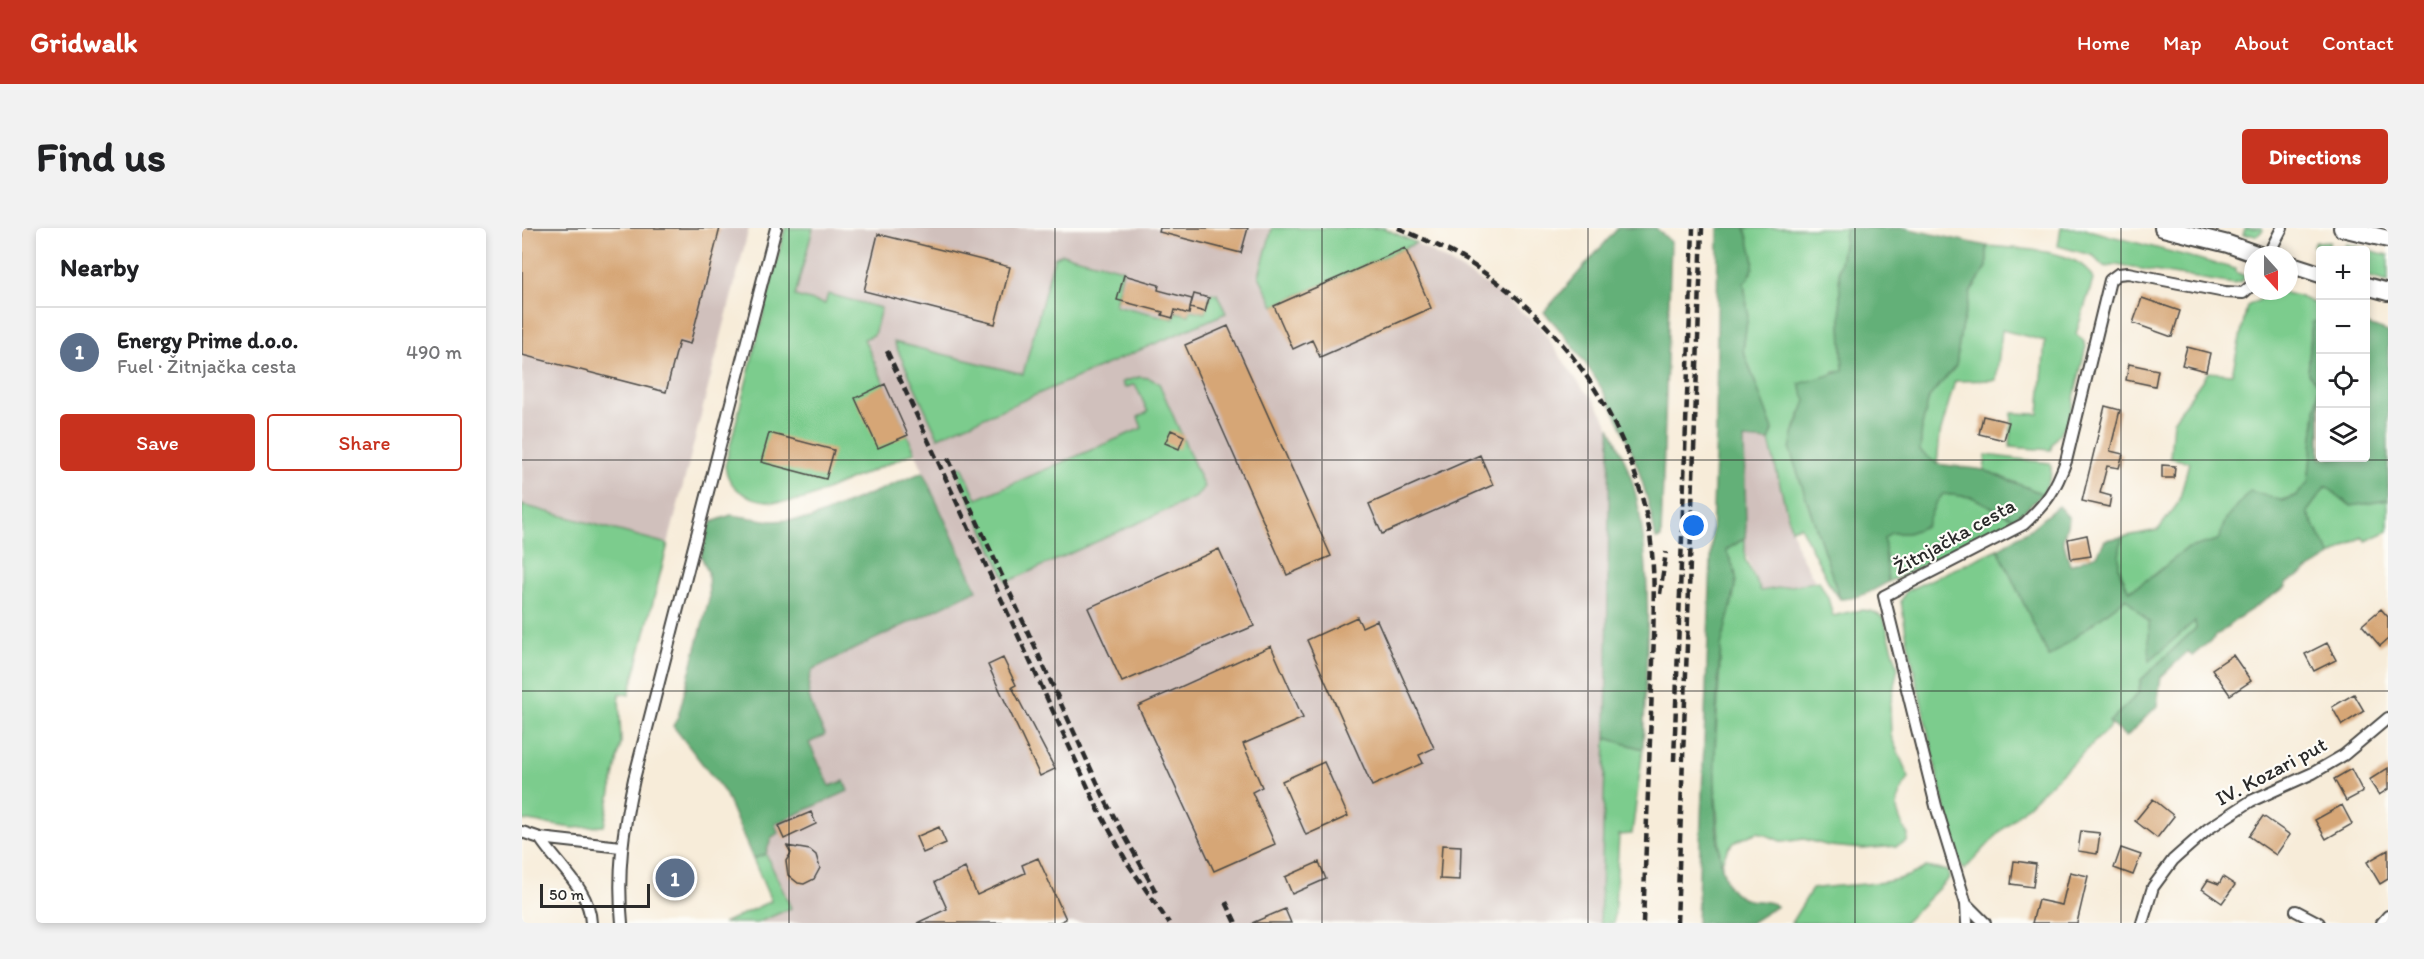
<!DOCTYPE html>
<meta charset="utf-8">
<style>
:root{--surface:#fff;--page:#f2f2f2;--text:#202124;--muted:#757577;--line:#e0e0e0;--accent:#c8321e}
body{margin:0;font-family:Itim,sans-serif;background:var(--page);color:var(--text)}
.controls{position:absolute;right:18px;top:18px;display:grid;overflow:hidden;border-radius:6px;box-shadow:0 3px 9px #0003}
.controls button{width:54px;height:54px;display:grid;place-items:center;padding:0;border:0;border-bottom:2px solid var(--line);background:var(--surface);color:var(--text);font:30px sans-serif}
.compass{position:absolute;left:1722px;top:18px;width:54px;height:54px;border-radius:50%;background:var(--surface);box-shadow:0 3px 9px #0003;rotate:159deg}
.scale{position:absolute;left:18px;bottom:15px;width:110px;box-sizing:border-box;padding-left:6px;border:3px solid #2b2b2b;border-top:0;font-size:16px;line-height:21px;white-space:nowrap;color:#2b2b2b;-webkit-text-stroke:4px #fdfcf7;paint-order:stroke}
.you{position:absolute;left:1172px;top:298px;width:21px;height:21px;margin:-15px;border:4px solid #fff;border-radius:50%;background:#1a73e8;box-shadow:0 0 0 9px #1a73e833}
.badge{display:grid;place-items:center;width:39px;height:39px;border-radius:50%;background:var(--accent);color:#fff;font-size:20px;font-weight:700}
.pin{position:absolute;translate:-50% -50%;border:3px solid #fff;box-shadow:0 2px 6px #0006}
.list{margin:0;padding:0;list-style:none}
h2{display:flex;justify-content:space-between;align-items:center;height:78px;margin:0;padding:0 24px;font-size:26px}
h2 small{font-size:20px;font-weight:400;color:var(--muted)}
.list li{display:grid;grid-template-columns:39px 1fr auto;gap:18px;align-items:center;box-sizing:border-box;height:90px;padding:0 24px;border-top:2px solid var(--line)}
.list b{display:block;font-size:22px;white-space:nowrap}
.list p{margin:0;font-size:20px;white-space:nowrap;color:var(--muted)}
.list em{font-size:20px;font-style:normal;color:var(--muted)}
.actions{display:flex;gap:12px;padding:18px 24px}
.actions a{flex:1;padding:14px 0;border:2px solid var(--accent);border-radius:6px;text-align:center;font-size:21px;color:var(--accent)}
.actions .main{background:var(--accent);color:#fff}
.icon{flex:none;width:33px;height:33px;fill:none;stroke:currentColor;stroke-width:2;stroke-linecap:round;stroke-linejoin:round}
.map{position:relative;flex:none;width:1866px;height:695px;overflow:hidden;border-radius:6px}
header{display:flex;align-items:center;gap:36px;box-sizing:border-box;height:84px;padding:0 30px;background:var(--accent);color:#fff}
header strong{font-size:28px}
nav{display:flex;gap:33px;margin-inline-start:auto;font-size:21px}
.intro{display:flex;align-items:center;justify-content:space-between;box-sizing:border-box;height:144px;padding:0 36px}
h1{margin:0;font-size:42px}
.button{padding:15px 27px;border-radius:6px;background:var(--accent);color:#fff;font-size:21px;font-weight:700}
main{display:flex;gap:36px;padding:0 36px}
aside{flex:1;background:var(--surface);border-radius:6px;box-shadow:0 3px 9px #0003}
.map>svg:first-child{display:block}
.industrial{fill:#d0c0bc}
.green{fill:#7bcc8d;stroke:#537c5c;stroke-width:1.5}
.forest{fill:#64b078;stroke:#486e52;stroke-width:1.5}
.building{fill:#d6a676}
.lines{fill:none;stroke-linecap:round;stroke-linejoin:round}
.minor-casing{stroke:#4a4845;stroke-width:14}
.secondary-casing{stroke:#4a4845;stroke-width:20}
.minor{stroke:#fff;stroke-width:10}
.secondary{stroke:#fff;stroke-width:16}
.rail{stroke:#2b2b2b;stroke-width:4.5;stroke-dasharray:9 4.5;stroke-linecap:butt}
.grid{fill:none;stroke:#2b2b2b;stroke-width:1.5;stroke-opacity:0.55}
.labels{text-anchor:middle;dominant-baseline:central;stroke-width:4.5;stroke-linejoin:round;paint-order:stroke}
.street-label{font-size:21px;fill:#2b2b2b;stroke:#fdfcf7}
</style>
<header>
<strong>Gridwalk</strong>
<nav><a>Home</a><a>Map</a><a>About</a><a>Contact</a></nav>
</header>
<div class="intro"><h1>Find us</h1><a class="button">Directions</a></div>
<main>
<aside>
<h2>Nearby<small></small></h2>
<ul class="list">
<li><span class="badge" style="background:#5c6f8a">1</span><div><b>Energy Prime d.o.o.</b><p>Fuel · Žitnjačka cesta</p></div><em>490 m</em></li>
</ul>
<div class="actions"><a class="main">Save</a><a>Share</a></div>
</aside>
<div class="map">
<svg width="1866" height="695" viewBox="0 0 1866 695">
<rect width="100%" height="100%" fill="#fdfcf7"/>
<filter id="ink" filterUnits="userSpaceOnUse"><feTurbulence type="fractalNoise" baseFrequency=".0167" numOctaves="2"/><feDisplacementMap in="SourceGraphic" scale="12" xChannelSelector="R" yChannelSelector="G"/><feConvolveMatrix kernelMatrix="1 2 1 2 8 2 1 2 1" color-interpolation-filters="sRGB"/></filter>
<filter id="wash" filterUnits="userSpaceOnUse"><feTurbulence type="fractalNoise" baseFrequency=".008" numOctaves="4" result="noise"/><feDisplacementMap in="SourceGraphic" scale="24" xChannelSelector="R" yChannelSelector="G"/><feGaussianBlur stdDeviation="1.35" result="paint"/><feColorMatrix in="noise" values="0 0 0 0 0 0 0 0 0 0 0 0 0 0 0 0 0 1.4 0 .05"/><feComposite in="paint" operator="in"/></filter>
<g filter="url(#wash)">
<rect width="100%" height="100%" fill="#f7ecd9"/>
<!-- industrial -->
<path class="industrial" d="M0 0H227L146 316 0 277Z
M291 0H750L737 48 752 78 894 15 969 59 1018 99 1061 161 1071 170 1088 199 1085 492 1078 695H235L269 680 244 626 253 597 308 559 287 515 288 474 285 460 291 441 455 362 342 111 306 67 304 76 273 68Z
M1222 210 1247 213 1275 320 1293 353 1239 363 1222 322 1224 298Z"/>
<!-- green -->
<path class="green" d="M263 0H291L273 68 303 76 306 66 359 80 352 107 342 111 393 224C369 235 345 245 320 255 308 260 295 267 282 271 252 278 208 274 203 238Z
M750 0H862L894 15 752 78 737 48Z
M1223 0H1324L1317 41 1321 143 1312 144C1286 171 1274 183 1268 222L1318 371 1308 357 1278 298 1269 301 1247 213 1251 202 1221 122 1226 86 1222 54C1239 38 1228 21 1223 0Z
M1539 0H1559L1714 41V44L1723 48 1719 54 1712 56 1594 37C1582 41 1579 38 1572 28L1536 18Z
M1723 0H1740L1741 2 1736 7H1721Z
M1808 13 1805 22H1798V28L1791 18 1794 14Z
M1824 16 1866 27V54L1844 48V22H1822Z
M1465 18C1493 21 1561 20 1571 52L1554 106 1561 112 1564 118 1547 192 1530 216 1529 222 1488 219 1490 185 1517 186 1523 113 1480 102 1474 152 1433 153 1418 206 1415 236 1398 224 1400 198 1407 169 1434 138 1439 101 1449 63 1465 39Z
M540 26 601 41 593 77 652 91 654 84 667 87 669 82 683 85 689 65 695 66 704 85 416 209 372 114 501 146 532 30Z
M1755 63 1776 68 1798 78V93L1790 95 1786 146 1797 156 1786 255 1775 267 1704 291 1697 312 1664 321 1631 348 1607 363 1595 335 1600 309 1636 302 1657 274 1667 234 1648 230 1651 193 1686 144 1710 146 1725 78Z
M617 149 627 150 637 155 682 259 674 269 485 354 434 241 440 238 455 271 620 200 616 189 626 184 613 156 603 160 600 154Z
M1464 227 1528 235C1532 246 1525 256 1521 266L1462 242Z
M1804 258 1829 278 1866 272V303L1844 313 1840 309 1809 328 1785 284Z
M1421 266 1450 269 1493 291 1469 305 1366 354 1362 311 1369 305H1386L1404 298 1413 276Z
M0 277 146 316 107 467 97 465 99 515 82 598 50 600 0 592Z
M1223 310V331L1239 363 1297 353 1306 370 1311 388C1328 384 1347 376 1362 391L1376 439 1368 478 1369 508 1387 550C1370 573 1372 584 1386 607L1385 614 1374 618 1341 621 1307 618 1282 611 1261 614 1236 604C1214 613 1204 614 1199 639L1192 541 1199 418 1214 347 1204 322Z
M1476 321 1527 429 1604 370 1627 394 1673 392 1674 400 1619 452 1616 466 1588 494 1589 498 1478 604 1442 642 1437 633 1427 600 1384 405 1379 373 1384 363Z
M1084 510 1121 521 1110 606 1097 607 1092 695H1078Z
M244 626 269 680 235 695H201L249 673 231 631Z
M1404 639 1426 643 1427 650 1382 695H1269L1290 661C1328 654 1370 661 1404 639Z"/>
<!-- forest -->
<path class="forest" d="M1096 0H1134L1149 14 1139 310 1134 311C1118 223 1083 149 1022 84Z
M1196 0H1223L1224 3C1229 24 1239 38 1222 55L1226 86 1221 122 1251 202 1247 213 1222 211 1224 298 1223 310 1204 322C1207 330 1213 340 1214 348 1215 365 1202 400 1199 419 1194 461 1184 635 1210 662 1225 679 1240 668 1255 678L1228 695H1175L1194 203Z
M1324 0H1383L1465 18V39L1449 63 1439 101 1434 138 1407 169 1400 198 1398 223 1415 236 1462 242 1521 266 1493 291 1450 269 1421 266 1413 276 1404 298 1386 305H1369L1362 311 1366 354C1350 363 1337 371 1318 371L1268 222 1271 206 1284 173 1277 156 1321 143 1317 41Z
M1798 93V230H1844V96L1866 104V272L1829 278 1804 258 1785 284 1809 328 1763 356 1764 359 1716 390 1670 428 1666 423 1639 449 1635 478 1604 509 1587 494 1616 466 1619 452 1674 400 1673 393 1627 433V394L1604 370 1527 429 1476 321 1507 302 1536 278 1547 290 1541 312 1548 337 1575 327 1583 312 1600 309C1596 333 1593 342 1608 363L1631 348 1664 321 1696 312 1704 291 1728 263 1761 273 1775 267 1786 255 1797 156 1786 146 1790 94Z
M1088 199C1099 222 1110 247 1115 272 1132 354 1124 438 1121 521L1084 510Z
M401 244 455 362 291 441C279 465 293 485 303 507L287 515 308 558 322 553 326 563 253 596 256 605 249 610 244 626 231 631 203 565 151 498 156 489 187 371 186 344 179 328 187 298 190 294 209 287 250 293 288 291Z"/>
<g id="blocks">
<!-- building -->
<path class="building" d="M0 0H198L168 116 157 113 144 164 0 127Z
M638 0H726L719 25 637 4Z
M356 6 488 39 473 96 342 63Z
M883 20 909 80 798 129 790 112 771 121 752 78Z
M602 47 637 57 636 62 670 71 667 86 653 82 651 90 640 87 641 84 595 72Z
M672 66 687 70 683 84 668 80Z
M1620 70 1658 83 1650 109 1611 95Z
M706 98 809 328 765 347 663 117Z
M1665 119 1688 125 1684 143 1660 137Z
M1607 136 1636 142 1633 158 1604 152Z
M363 156 386 207 356 220 333 170Z
M1583 178 1598 182 1588 223 1601 226 1597 240 1585 238 1578 265 1589 268 1587 279 1560 273Z
M1461 188 1487 194 1482 212 1457 206Z
M649 202 662 208 657 221 643 215Z
M247 205 312 222 304 251 239 234Z
M958 227 971 257 860 306 847 276Z
M1640 237 1653 238 1652 250H1640Z
M1565 307 1569 328 1549 331 1546 311Z
M697 321 732 398 600 454 566 380Z
M1859 381 1866 389V411L1858 418 1840 397Z
M835 389 840 399 855 392 912 520 897 527 901 535 850 558 785 412Z
M1805 415 1814 432 1792 443 1783 426Z
M749 418 781 490 721 516 740 559 730 564 753 616 692 643 616 478Z
M1711 427 1729 453 1708 467 1690 441Z
M481 430 494 457 490 459 533 541 518 548 466 437Z
M1832 466 1842 483 1820 497 1810 479Z
M802 534 826 588 784 607 760 553Z
M1866 540V561L1857 567 1847 552Z
M1829 541 1841 564 1824 573 1812 551Z
M1631 571 1652 588 1635 610 1613 593Z
M1820 577 1830 596 1804 611 1793 592Z
M289 584 294 596 262 611 256 598Z
M1741 588 1768 607 1754 627 1727 608Z
M417 599 424 615 401 625 394 609Z
M1559 603 1578 605 1575 626 1556 623Z
M920 617 939 618 938 652 918 651Z
M265 618 288 622 294 627 298 640 292 651 282 656 276 655 266 647 264 633 269 625Z
M1599 620 1619 627 1611 647 1592 640Z
M1866 622V651L1858 656 1845 634Z
M516 630 544 691 536 695H395L425 681 413 654 443 640 455 667 503 645 500 637Z
M1492 633 1514 636 1511 659 1489 656Z
M797 634 804 651 770 666 763 649Z
M1548 644 1566 648 1555 695H1510L1516 672 1540 677Z
M1701 649 1713 657 1700 675 1680 661 1686 652 1697 656Z
M763 681 769 695H730Z"/>
</g>
</g>
<g filter="url(#ink)">
<use href="#blocks" fill-opacity="0" stroke="#4a4845" stroke-width="1.5"/>
<g class="lines">
<defs>
<path id="minor" d="M1746 27 1760 0
M0 604 18 610 99 619
M18 610C35 637 68 661 69 695
M1444 676 1414 578 1362 368 1502 296C1525 274 1533 263 1544 233L1588 52 1596 46 1606 45 1703 64 1721 65 1731 56
M1774 683 1797 695
M100 695C95 644 101 601 112 551L254 0
M1445 695 1444 676 1463 695
M1620 695 1631 659 1651 632 1686 601 1729 573 1791 545 1822 527 1866 490
M1860 695 1866 688"/>
<path id="secondary" d="M1641 0 1706 16 1737 27
M1820 0 1866 11
M1767 36 1798 46
M1844 58 1866 64"/>
</defs>
<!-- minor casing -->
<use href="#minor" class="minor-casing"/>
<!-- secondary casing -->
<use href="#secondary" class="secondary-casing"/>
<!-- minor -->
<use href="#minor" class="minor"/>
<!-- secondary -->
<use href="#secondary" class="secondary"/>
<!-- rail -->
<path class="rail" d="M876 0C897 9 918 18 938 29 1037 88 1106 187 1127 300 1133 338 1132 376 1131 413
M365 123 576 581 606 636 647 695
M426 230 585 576 636 668
M1138 366 1144 324
M1152 533 1171 0
M704 674 714 695
M1121 695 1132 407
M1155 695 1180 0"/>
</g>
</g>
<!-- grid -->
<path class="grid" d="M267 0V695M533 0V695M800 0V695M1066 0V695M1333 0V695M1599 0V695M0 232H1866M0 463H1866"/>
<g class="labels">
<!-- street labels -->
<g class="street-label">
<text transform="translate(1432 308) rotate(-29)">Žitnjačka cesta</text>
<text transform="translate(1749 543) rotate(-28)">IV. Kozari put</text>
</g>
</g>
</svg>
<div class="controls">
<button>+</button>
<button>−</button>
<button><svg class="icon" aria-label="locate" viewBox="0 0 24 24"><circle cx="12" cy="12" r="6"/><path d="M12 2v4M12 18v4M2 12h4M18 12h4"/></svg></button>
<button><svg class="icon" aria-label="layers" viewBox="0 0 24 24"><path d="M12 4l9 5-9 5-9-5zM3 14l9 5 9-5"/></svg></button>
</div>
<svg class="compass" viewBox="-18 -18 36 36"><path d="M0-13l5 13h-10z" fill="#e53935"/><path d="M0 13l5-13h-10z" fill="#757577"/></svg>
<div class="scale">50 m</div>
<div class="you"></div>
<div class="pin badge" style="left:153px;top:650px;background:#5c6f8a">1</div>
</div>
</main>
